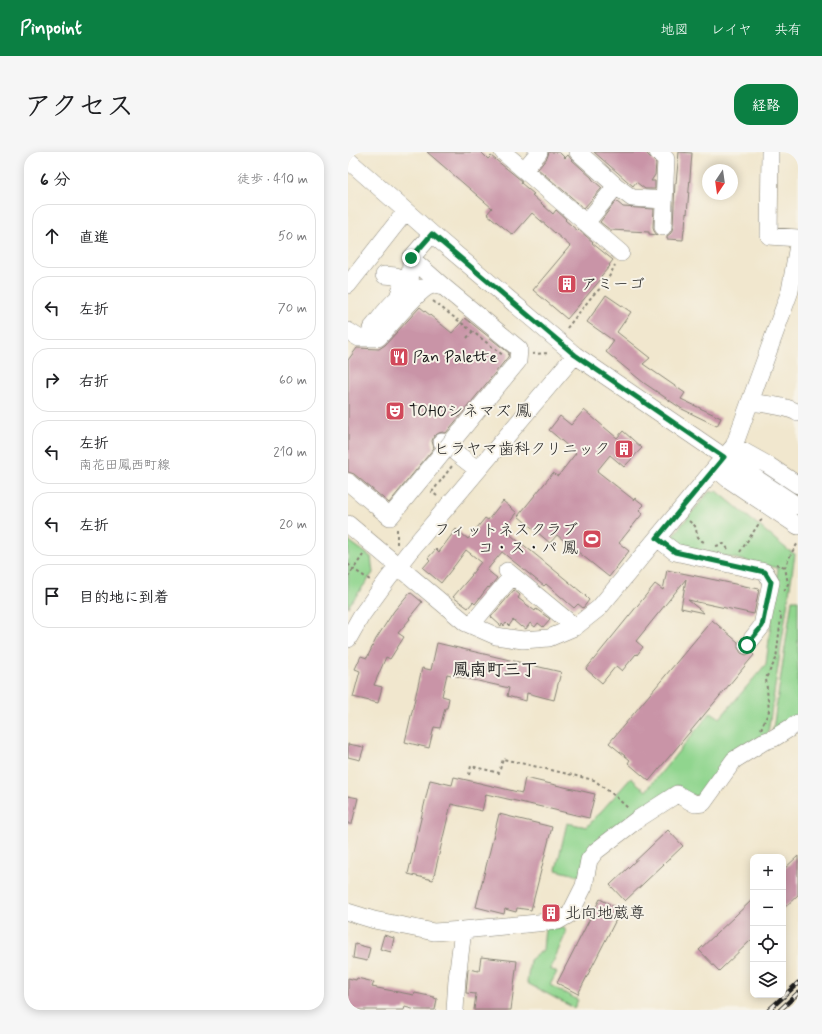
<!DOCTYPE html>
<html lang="ja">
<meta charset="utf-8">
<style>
:root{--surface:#fff;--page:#f6f6f6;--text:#202124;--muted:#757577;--line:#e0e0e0;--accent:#0b8043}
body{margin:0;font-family:Mynerve,"Klee One",sans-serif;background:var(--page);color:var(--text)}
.controls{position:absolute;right:12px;bottom:12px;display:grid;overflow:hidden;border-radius:8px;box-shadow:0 2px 10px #0003}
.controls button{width:36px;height:36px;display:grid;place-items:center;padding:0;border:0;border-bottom:1px solid var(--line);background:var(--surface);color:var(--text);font:20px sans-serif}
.compass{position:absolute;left:354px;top:12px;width:36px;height:36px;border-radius:50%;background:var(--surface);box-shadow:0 2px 10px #0003;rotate:193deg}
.stop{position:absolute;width:12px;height:12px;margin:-9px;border:3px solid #0b8043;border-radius:50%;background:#fff}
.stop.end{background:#0b8043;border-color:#fff;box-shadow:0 1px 4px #0008}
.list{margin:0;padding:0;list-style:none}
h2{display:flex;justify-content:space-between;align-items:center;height:52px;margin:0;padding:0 16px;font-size:17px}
h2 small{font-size:13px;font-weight:400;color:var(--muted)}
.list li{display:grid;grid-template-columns:26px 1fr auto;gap:12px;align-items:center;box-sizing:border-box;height:64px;margin:0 8px 8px;padding:0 8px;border:1px solid var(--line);border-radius:16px}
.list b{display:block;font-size:15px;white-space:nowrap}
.list p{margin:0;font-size:13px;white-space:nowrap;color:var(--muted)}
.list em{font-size:13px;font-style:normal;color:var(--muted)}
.icon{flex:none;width:22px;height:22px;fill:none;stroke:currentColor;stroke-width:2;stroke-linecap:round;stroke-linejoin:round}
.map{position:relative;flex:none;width:450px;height:858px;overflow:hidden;border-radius:16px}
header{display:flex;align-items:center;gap:24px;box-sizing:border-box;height:56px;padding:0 20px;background:var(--accent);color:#fff}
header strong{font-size:19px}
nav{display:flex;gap:22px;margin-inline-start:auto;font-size:14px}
.intro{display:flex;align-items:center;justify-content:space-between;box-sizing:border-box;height:96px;padding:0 24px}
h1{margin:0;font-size:28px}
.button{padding:10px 18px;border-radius:16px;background:var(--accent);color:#fff;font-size:14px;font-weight:700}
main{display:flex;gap:24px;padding:0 24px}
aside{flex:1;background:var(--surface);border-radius:16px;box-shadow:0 2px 10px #0003}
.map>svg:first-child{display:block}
.green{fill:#90d58e;stroke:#567855}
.building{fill:#c994a7}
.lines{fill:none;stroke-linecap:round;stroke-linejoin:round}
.minor-casing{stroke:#868275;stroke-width:18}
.path{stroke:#868275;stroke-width:2;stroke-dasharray:3 3;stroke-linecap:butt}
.minor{stroke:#fff;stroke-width:17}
.rail-casing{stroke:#1c1c1c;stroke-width:4.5}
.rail{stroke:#f7f3e8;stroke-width:3;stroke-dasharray:9;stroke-linecap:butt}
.minor-bridge-casing{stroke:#868275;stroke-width:18;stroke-linecap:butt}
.minor-bridge{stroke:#fff;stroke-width:17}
.route{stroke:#0b8043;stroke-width:5}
.labels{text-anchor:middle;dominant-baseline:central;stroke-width:4;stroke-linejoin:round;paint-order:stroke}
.poi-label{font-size:16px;fill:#1c1c1c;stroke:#f7f3e8;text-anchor:start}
.neighbourhood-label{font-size:17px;font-weight:bold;fill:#1c1c1c;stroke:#f7f3e8}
</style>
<header>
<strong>Pinpoint</strong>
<nav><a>地図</a><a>レイヤ</a><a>共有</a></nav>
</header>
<div class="intro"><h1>アクセス</h1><a class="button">経路</a></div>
<main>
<aside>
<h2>6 分<small>徒歩 · 410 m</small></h2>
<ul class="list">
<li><svg class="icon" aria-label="ahead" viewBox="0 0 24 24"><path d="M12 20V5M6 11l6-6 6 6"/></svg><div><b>直進</b></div><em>50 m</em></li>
<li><svg class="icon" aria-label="left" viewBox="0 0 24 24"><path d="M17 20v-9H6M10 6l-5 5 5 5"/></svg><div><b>左折</b></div><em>70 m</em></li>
<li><svg class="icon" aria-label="right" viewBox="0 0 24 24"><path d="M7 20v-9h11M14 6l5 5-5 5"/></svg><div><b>右折</b></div><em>60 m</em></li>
<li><svg class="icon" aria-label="left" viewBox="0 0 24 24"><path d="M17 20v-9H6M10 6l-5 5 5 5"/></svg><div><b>左折</b><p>南花田鳳西町線</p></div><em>210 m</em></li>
<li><svg class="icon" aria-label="left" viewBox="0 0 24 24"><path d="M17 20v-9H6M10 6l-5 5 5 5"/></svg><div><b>左折</b></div><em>20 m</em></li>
<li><svg class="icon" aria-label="arrive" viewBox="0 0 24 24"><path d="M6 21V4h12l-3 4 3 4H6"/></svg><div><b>目的地に到着</b></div></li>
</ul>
</aside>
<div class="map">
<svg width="450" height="858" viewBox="0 0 450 858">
<rect width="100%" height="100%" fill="#f7f3e8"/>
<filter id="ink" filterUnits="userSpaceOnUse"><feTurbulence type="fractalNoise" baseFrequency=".025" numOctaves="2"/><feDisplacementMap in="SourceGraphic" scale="8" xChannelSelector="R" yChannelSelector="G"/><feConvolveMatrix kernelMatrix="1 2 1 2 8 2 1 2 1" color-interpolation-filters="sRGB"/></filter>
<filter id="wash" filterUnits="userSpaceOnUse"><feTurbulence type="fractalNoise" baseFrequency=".012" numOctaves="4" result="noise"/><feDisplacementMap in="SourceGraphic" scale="16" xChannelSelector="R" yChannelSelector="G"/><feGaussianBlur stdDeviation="0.9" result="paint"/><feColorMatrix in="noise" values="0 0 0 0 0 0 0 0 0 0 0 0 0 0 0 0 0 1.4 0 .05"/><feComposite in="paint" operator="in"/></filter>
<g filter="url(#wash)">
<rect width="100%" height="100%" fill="#f1e7ce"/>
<!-- green -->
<path class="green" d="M369 339 440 398 447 402 420 581 352 644 341 643 329 633 244 694 232 724 208 718 219 671 239 675 283 626 298 639 363 560 372 566 418 512 430 416 331 394 322 387 361 340Z
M0 388 23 405 25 421 0 455Z
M444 448H450V568L424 584Z
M216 775 218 781 202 817 209 820 202 833 230 848 226 856 179 831 182 808 195 798 197 776Z"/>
<g id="blocks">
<!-- building -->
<path class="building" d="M79 0H133L140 7 143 4 174 29 173 31 186 42 184 43 205 62 208 58 218 67 217 68 230 79 231 78 245 90 244 91 265 108 261 113 262 114 253 124 254 126 219 167 185 138 222 94 184 61 165 83 139 62 144 56Z
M201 0H211L217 6 220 3 223 7 244 26V27L254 36 236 56 190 17 199 6Z
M246 0H297L308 11 307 23 303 29H307V37H297L288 30 285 34Z
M331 0 344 1 339 62 338 61 337 77H336L335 88 319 87V84L323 81 325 75 327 31H328Z
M268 49 275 55 306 57 305 75 306 79 309 83 301 82V80L262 78 252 70Z
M258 143 283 160 269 180 302 206 295 212 337 241 333 247 373 266 369 274 334 257 296 231 258 200 266 189 239 170Z
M72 155 104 181 117 166 161 201 160 205 98 281 95 280 91 281 86 284 84 289 86 296 41 351 6 322 0 320V208L9 196 31 197 37 193Z
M236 258 269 286 275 279 294 296 276 315 262 303 249 319 286 348 287 346 296 353 291 358 295 361 271 391 281 399 261 425 209 383 202 391 170 364 205 321 210 324 228 301 201 278 212 264 223 273Z
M155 349 169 361 156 377 171 390H172L238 444H237L241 448 235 456 230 452 226 456 198 432 196 434 154 400 139 418 149 426 141 436 140 435 127 452 125 450 120 456 105 445 124 423H123L133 410 118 398 107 413 93 431 75 416 82 408 80 406 88 397 91 400 108 377 120 387 137 366 140 368Z
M319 418 411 437 406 462 340 448 356 461 333 456 338 427 288 489 295 495 289 503 288 502 274 519 268 514 254 531 238 517 307 432 315 438Z
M166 438 172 443 170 446 187 459 188 457 202 467 195 475 190 471 187 475 182 471 178 477 174 474 173 475 165 468 161 474 158 471 156 474 154 472 153 474 143 465Z
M62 440 74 450 61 466 62 467 50 481 56 485 42 507 38 505 26 533 34 535 30 551 5 545 12 519 7 517 13 504 19 506 28 487 46 459Z
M364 468 390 490V496L393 501 398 503 404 501 406 503 301 629 280 611 282 608 261 591Z
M89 491 213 520 206 548 179 541 178 549 159 544 161 536 99 522 94 544 101 546 99 556H97L92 576 86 575 81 596 57 590 74 516 83 518Z
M0 592 16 595 12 608 0 605Z
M106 625 174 641 177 626 247 642 241 666 138 642 134 659 103 652 85 728 60 722 82 628 104 633Z
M0 644 10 646 4 672H0Z
M151 662 204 675 183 758 169 756 168 760 157 757 156 762 128 755Z
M320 678 335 694 277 749 262 733Z
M450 704V743L435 757V718Z
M252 747 273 758 230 842 209 831Z
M405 747V786L371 819 351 798Z
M36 783 46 786 43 800 32 797Z
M7 792 22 796 19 809 5 806Z
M133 805 169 809 163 858H126L128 842 118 841 120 817 131 819Z
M0 826 8 828 9 826 26 830 24 835 66 843 67 841 86 845V846L89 847 87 858H68L57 855 56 858H0Z"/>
</g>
</g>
<g filter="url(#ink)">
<use href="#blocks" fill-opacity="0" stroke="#868275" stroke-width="1"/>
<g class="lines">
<defs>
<path id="minor" d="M155 0 273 101
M230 0 268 34 284 46 316 48
M310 0 318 7 315 75
M422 0 421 84 450 86
M0 8 84 82 227 203 376 305 450 354
M176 18 191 0
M238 71 268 34
M63 106 97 136
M36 123 48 124 55 131 50 145
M0 133 58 59
M62 137 63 106 84 82
M23 177C36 162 51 136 73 136
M0 179 11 186H30C41 175 70 138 82 134 88 132 92 134 97 136
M402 250C415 252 440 254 450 261
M94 290 130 318
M386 294 420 313 450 333
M367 316 380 327 450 374
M0 372 118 471 148 484 175 488 201 486 227 475 251 456 367 316 386 294 442 139 450 93
M309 386 327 400 417 420 423 430 414 474 399 493
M159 419 227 475
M123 473 164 424
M0 487 13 464 40 427 61 400 227 203
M0 760 26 768 86 780 115 778 210 769 222 762 236 734 241 708 248 699 290 667 329 642 347 652 355 651 386 608 415 590 426 586 450 571
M107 858 109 827 115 778"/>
</defs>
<!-- minor casing -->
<use href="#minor" class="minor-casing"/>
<!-- path -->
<path class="path" d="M85 149 156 204
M219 176 245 143 254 135 260 127 267 113
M119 186 124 180
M184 202 202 201
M89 344 84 340 104 314
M341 369 347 374 350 385 354 389 358 391
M49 392V377
M368 394 376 392 380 397
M392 400 414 367
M0 412 5 417 22 428
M428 412 437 415
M0 425 15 403
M436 439 440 432 437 415 444 400 450 391
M413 577 421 559 418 526 428 507 433 465 432 460
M121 623 123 614 151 621 155 607 246 628 267 644 281 657"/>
<!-- minor -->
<use href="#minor" class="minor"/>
<defs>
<path id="rail" d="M421 858 450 831
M432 858 450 841"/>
</defs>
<!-- rail casing -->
<use href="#rail" class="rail-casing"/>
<!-- rail -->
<use href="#rail" class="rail"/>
<defs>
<path id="minor-bridge" d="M0 330 42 365 170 209 171 197 97 136"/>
</defs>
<!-- minor-bridge casing -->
<use href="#minor-bridge" class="minor-bridge-casing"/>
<!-- minor-bridge -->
<use href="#minor-bridge" class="minor-bridge"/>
</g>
</g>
<g class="lines" filter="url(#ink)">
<!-- route -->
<path class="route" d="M63 106 84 82 227 203 376 305 309 386 327 400 417 420 423 430 414 474 399 493"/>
</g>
<!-- icons -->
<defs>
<symbol id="building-square" viewBox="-11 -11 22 22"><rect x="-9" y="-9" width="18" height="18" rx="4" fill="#d1495b" stroke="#f7f3e8"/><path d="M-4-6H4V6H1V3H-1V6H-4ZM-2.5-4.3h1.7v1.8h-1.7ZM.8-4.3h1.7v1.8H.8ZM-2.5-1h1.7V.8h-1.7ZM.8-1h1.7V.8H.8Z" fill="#fff"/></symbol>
<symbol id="restaurant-square" viewBox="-11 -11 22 22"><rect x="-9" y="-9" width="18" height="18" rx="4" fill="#d1495b" stroke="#f7f3e8"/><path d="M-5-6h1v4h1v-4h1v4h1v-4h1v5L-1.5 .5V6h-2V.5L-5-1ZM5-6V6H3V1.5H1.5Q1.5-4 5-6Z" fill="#fff"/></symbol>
<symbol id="theatre-square" viewBox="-11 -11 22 22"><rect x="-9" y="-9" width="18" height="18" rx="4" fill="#d1495b" stroke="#f7f3e8"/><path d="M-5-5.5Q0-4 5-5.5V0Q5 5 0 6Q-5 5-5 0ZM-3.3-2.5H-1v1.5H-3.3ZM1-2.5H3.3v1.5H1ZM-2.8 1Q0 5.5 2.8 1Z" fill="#fff"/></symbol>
<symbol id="stadium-square" viewBox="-11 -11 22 22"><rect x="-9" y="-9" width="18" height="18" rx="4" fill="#d1495b" stroke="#f7f3e8"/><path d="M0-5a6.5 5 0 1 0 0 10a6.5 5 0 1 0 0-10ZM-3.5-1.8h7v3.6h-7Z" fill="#fff"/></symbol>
</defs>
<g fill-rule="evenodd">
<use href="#building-square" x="208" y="121" width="22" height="22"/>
<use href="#restaurant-square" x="40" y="194" width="22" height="22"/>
<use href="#theatre-square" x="36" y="248" width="22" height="22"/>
<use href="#building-square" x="265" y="286" width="22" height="22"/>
<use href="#stadium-square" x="233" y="376" width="22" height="22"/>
<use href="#building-square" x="192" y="750" width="22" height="22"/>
</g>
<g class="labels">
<!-- poi labels -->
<g class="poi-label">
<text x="233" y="132">アミーゴ</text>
<text x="65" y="205">Pan Palette</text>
<text x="61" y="259">TOHOシネマズ 鳳</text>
<text x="262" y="297" text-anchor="end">ヒラヤマ歯科クリニック</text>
<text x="230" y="378" text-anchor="end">フィットネスクラブ<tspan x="230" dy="18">コ・ス・パ 鳳</tspan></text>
<text x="217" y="761">北向地蔵尊</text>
</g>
<!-- neighbourhood labels -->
<g class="neighbourhood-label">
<text x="147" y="518">鳳南町三丁</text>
</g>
</g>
</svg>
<div class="controls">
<button>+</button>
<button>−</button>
<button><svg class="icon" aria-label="locate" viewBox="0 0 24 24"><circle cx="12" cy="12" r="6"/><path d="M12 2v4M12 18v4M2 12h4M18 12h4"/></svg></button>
<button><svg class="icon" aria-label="layers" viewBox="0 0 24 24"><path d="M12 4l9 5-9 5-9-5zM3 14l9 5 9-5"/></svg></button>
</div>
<svg class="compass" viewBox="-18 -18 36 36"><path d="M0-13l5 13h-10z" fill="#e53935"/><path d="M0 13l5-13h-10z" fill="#757577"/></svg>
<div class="stop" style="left:399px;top:493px"></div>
<div class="stop end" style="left:63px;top:106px"></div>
</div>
</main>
